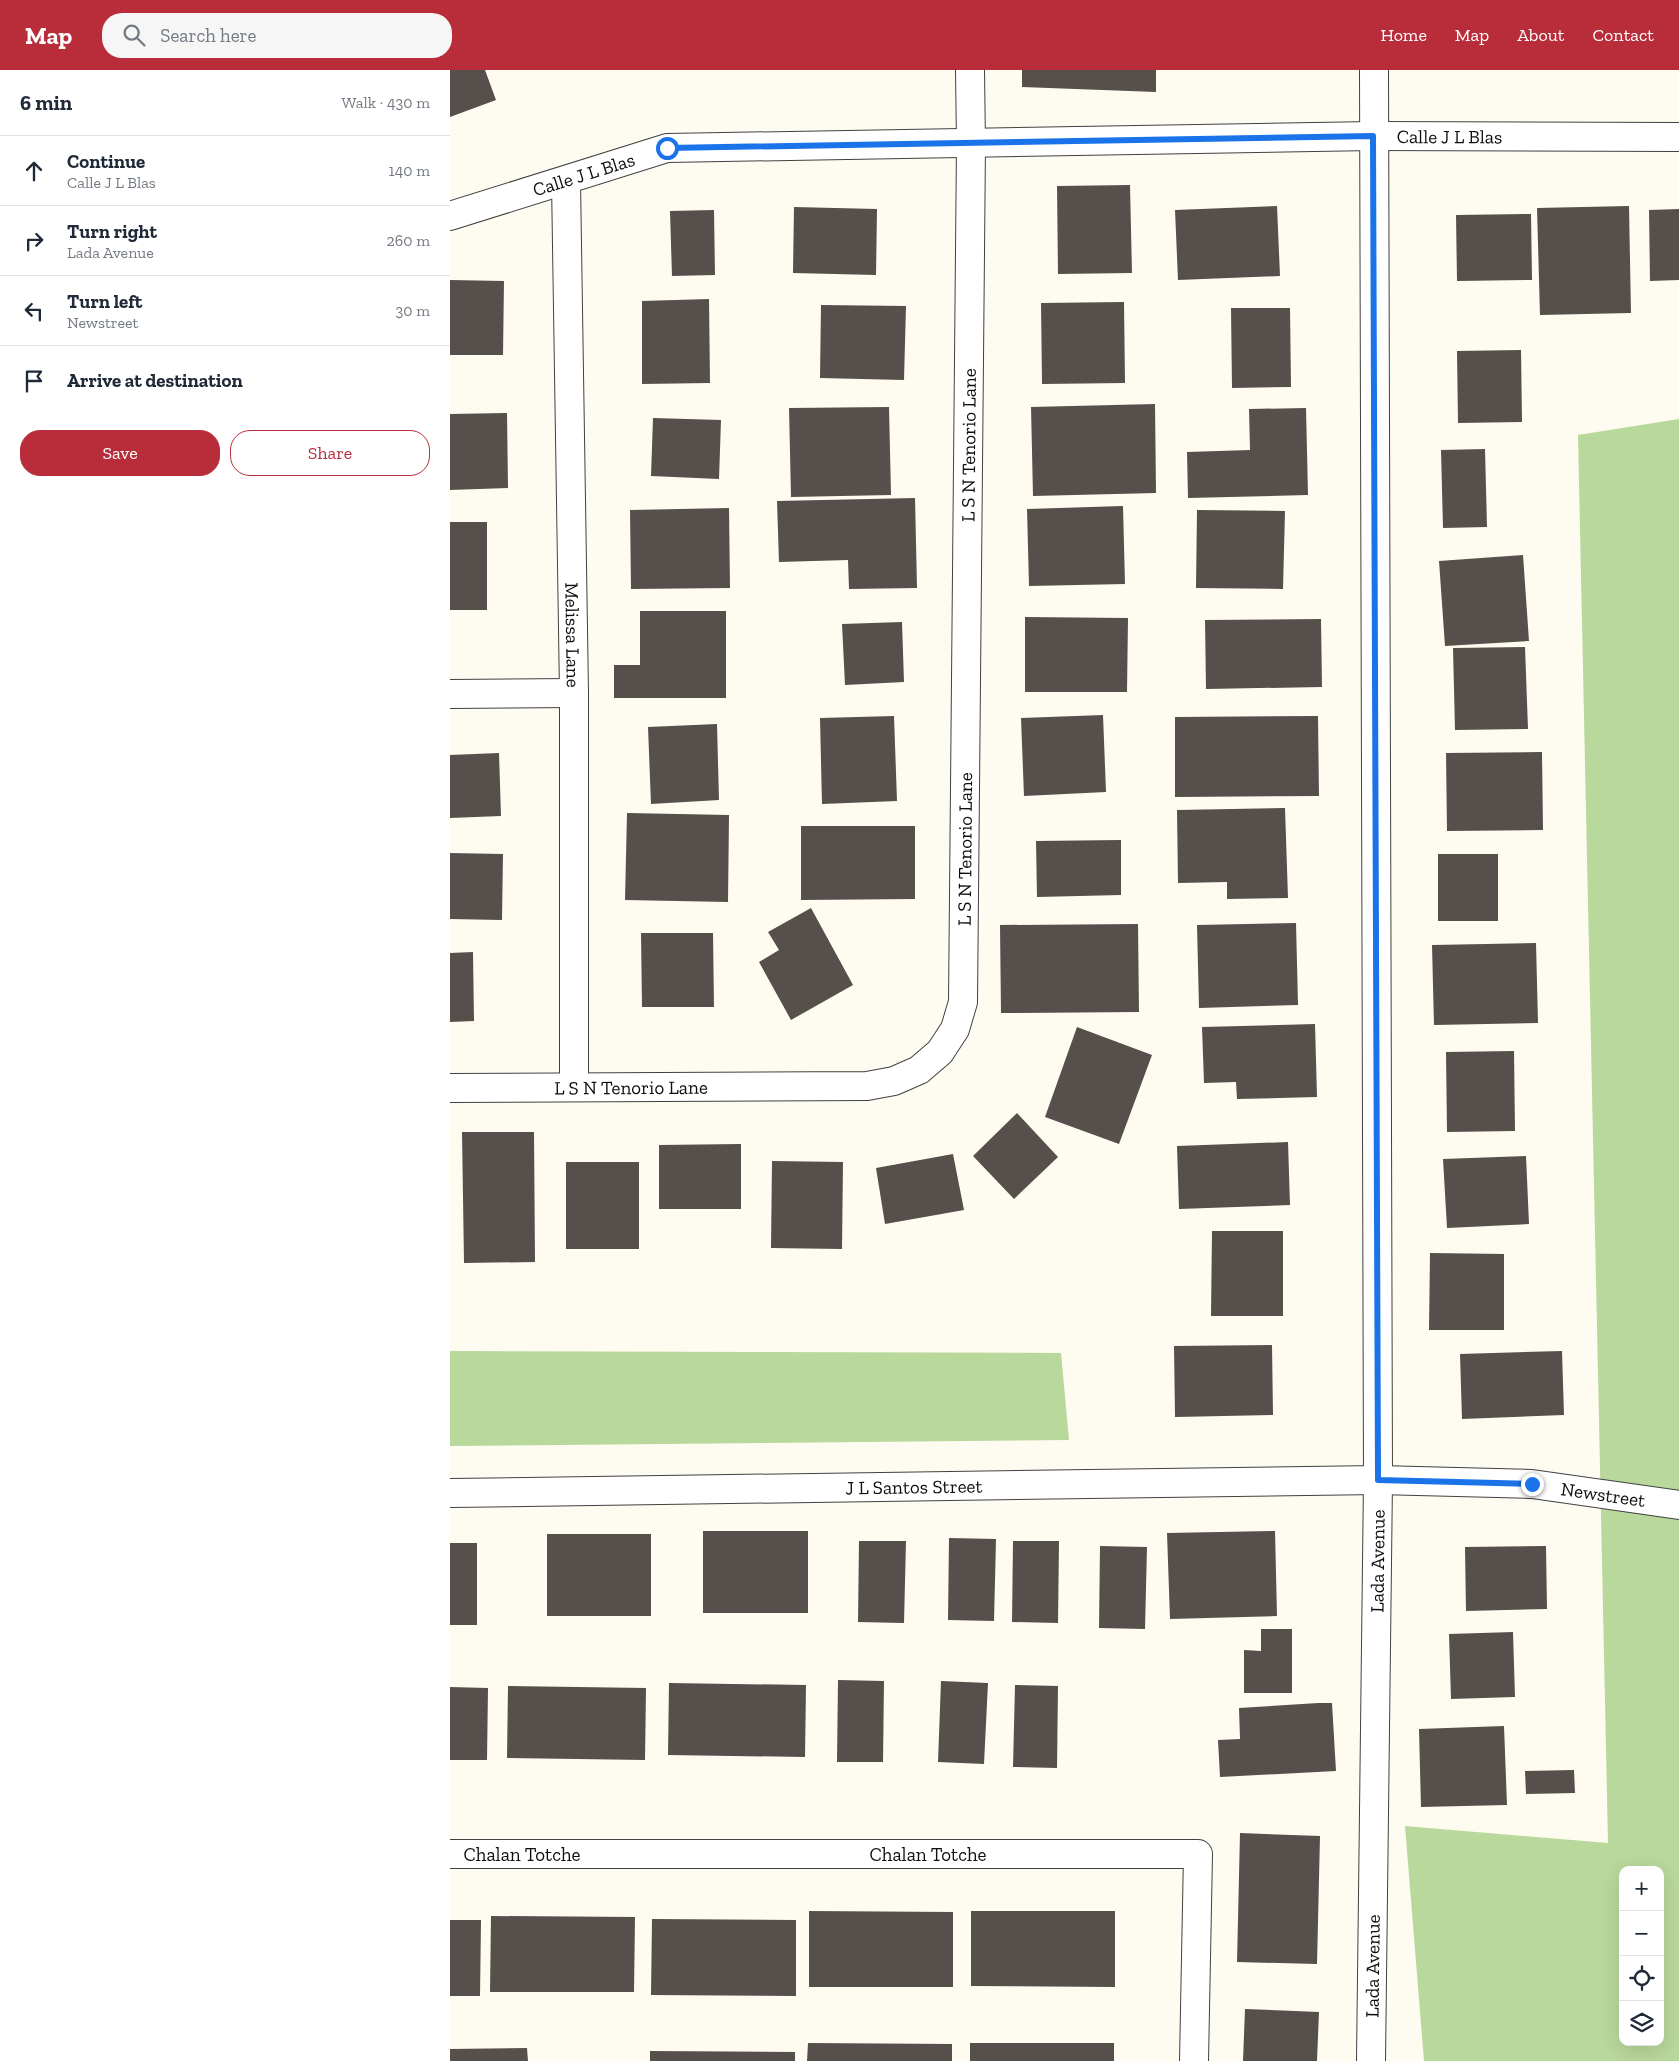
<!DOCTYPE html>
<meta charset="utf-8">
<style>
:root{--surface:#fff;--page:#f6f6f7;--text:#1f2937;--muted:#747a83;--line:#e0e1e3;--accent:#b92c39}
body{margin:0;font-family:"Zilla Slab",serif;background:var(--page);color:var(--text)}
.controls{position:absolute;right:15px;bottom:15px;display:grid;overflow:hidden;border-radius:10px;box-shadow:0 5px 20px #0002}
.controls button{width:45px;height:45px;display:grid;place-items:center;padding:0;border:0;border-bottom:1px solid var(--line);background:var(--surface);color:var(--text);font:25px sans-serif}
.stop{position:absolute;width:15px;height:15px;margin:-11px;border:4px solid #1a73e8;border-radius:50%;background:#fff}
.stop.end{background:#1a73e8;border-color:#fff;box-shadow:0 1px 5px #0008}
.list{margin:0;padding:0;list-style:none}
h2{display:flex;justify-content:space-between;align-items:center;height:65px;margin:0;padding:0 20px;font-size:21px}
h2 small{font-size:16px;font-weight:400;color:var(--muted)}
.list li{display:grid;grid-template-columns:32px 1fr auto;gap:15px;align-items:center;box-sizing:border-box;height:70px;padding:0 20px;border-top:1px solid var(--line)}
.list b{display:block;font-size:19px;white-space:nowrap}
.list p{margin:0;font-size:16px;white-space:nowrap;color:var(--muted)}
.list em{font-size:16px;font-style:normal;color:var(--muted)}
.actions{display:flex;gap:10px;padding:15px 20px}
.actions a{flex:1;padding:11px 0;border:1px solid var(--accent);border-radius:20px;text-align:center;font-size:18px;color:var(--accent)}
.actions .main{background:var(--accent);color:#fff}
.icon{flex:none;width:28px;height:28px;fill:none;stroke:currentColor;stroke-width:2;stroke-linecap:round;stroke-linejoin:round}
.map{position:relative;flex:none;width:1229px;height:1991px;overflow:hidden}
header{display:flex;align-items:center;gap:30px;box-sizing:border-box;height:70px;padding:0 25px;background:var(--accent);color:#fff}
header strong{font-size:24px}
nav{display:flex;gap:28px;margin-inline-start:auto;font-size:18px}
.search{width:350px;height:45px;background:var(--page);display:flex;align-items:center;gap:12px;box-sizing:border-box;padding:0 18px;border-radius:20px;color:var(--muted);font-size:19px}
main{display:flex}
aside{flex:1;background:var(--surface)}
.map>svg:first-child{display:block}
.forest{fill:#b9d89b;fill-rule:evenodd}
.building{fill:#564f4b}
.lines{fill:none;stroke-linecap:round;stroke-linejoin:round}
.minor-casing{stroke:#414141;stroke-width:30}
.minor{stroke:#fff;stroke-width:28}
.route{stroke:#1a73e8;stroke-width:6}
.labels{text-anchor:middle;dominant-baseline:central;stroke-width:5;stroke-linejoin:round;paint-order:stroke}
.street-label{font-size:19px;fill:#0e0e0e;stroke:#fff}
</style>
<header>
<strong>Map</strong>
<div class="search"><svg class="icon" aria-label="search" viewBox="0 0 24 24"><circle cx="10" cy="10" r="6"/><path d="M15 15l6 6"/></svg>Search here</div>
<nav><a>Home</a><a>Map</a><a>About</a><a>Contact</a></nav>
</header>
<main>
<aside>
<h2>6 min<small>Walk · 430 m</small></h2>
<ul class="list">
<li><svg class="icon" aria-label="ahead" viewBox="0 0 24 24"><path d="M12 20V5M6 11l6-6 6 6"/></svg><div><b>Continue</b><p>Calle J L Blas</p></div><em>140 m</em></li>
<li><svg class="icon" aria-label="right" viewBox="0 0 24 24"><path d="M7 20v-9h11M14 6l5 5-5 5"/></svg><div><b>Turn right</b><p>Lada Avenue</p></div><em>260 m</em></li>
<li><svg class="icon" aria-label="left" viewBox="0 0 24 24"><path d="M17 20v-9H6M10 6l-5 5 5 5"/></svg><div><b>Turn left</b><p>Newstreet</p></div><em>30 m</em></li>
<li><svg class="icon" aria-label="arrive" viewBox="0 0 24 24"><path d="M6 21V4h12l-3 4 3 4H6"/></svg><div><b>Arrive at destination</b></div></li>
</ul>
<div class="actions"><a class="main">Save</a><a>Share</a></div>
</aside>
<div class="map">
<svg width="1229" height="1991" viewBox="0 0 1229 1991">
<rect width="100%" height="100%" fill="#fefbf0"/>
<!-- forest -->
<path class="forest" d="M1229 349V1991H974L955 1756 1158 1773 1128 365ZM1173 1800H1210V1972H1173Z
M0 1281 611 1283 619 1370 0 1376Z"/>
<!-- building -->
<path class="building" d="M0 0H35L46 30 0 47Z
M572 0H706V22L572 17Z
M680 115 682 203 608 204 607 116Z
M827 136 830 206 728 210 725 140Z
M1179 136 1181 243 1090 245 1087 138Z
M344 137 427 139 426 205 343 203Z
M1229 139V210L1200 211 1199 140Z
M264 140 265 205 222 206 220 141Z
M1081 144 1082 210 1007 211 1006 145Z
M0 210 54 211 53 285H0Z
M259 229 260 313 192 314V231Z
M674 232 675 313 592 314 591 233Z
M371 235 456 236 454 310 370 308Z
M781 238H840L841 317 782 318Z
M1071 280 1072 352 1008 353 1007 281Z
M705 334 706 423 583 426 581 337Z
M439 337 441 425 341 427 339 338Z
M856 338 858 425 738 428 737 382 800 380 799 339Z
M57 343 58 418 0 420V344Z
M203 348 271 350 269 409 201 406Z
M1035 379 1037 457 993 458 991 380Z
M465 428 467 518 399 519 398 490 329 492 327 431Z
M673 436 675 514 579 516 577 439Z
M279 438 280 518 181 519 180 440Z
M747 440 835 441 833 519 746 518Z
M0 452H37V540H0Z
M1073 485 1079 571 995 576 989 491Z
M190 541H276V628H164V595H190Z
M575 547 678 548 677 622H575Z
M871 549 872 617 756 619 755 550Z
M452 552 454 612 395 615 392 554Z
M1075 577 1078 659 1005 660 1003 578Z
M653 645 656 722 574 726 571 648Z
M444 646 447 731 372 734 370 648Z
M868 646 869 726 725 727V647Z
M267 654 269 730 201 734 198 657Z
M1092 682 1093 760 997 761 996 683Z
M49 683 51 746 0 748V685Z
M835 738 838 828 777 829V812L728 813 727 740Z
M177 743 279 745 278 832 175 830Z
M351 756H465V829L351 830Z
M671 770V825L587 827 586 771Z
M0 783 53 784 52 850 0 849Z
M988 784H1048V851H988Z
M361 838 403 915 341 950 309 892 329 880 318 862Z
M846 853 848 935 749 938 747 855Z
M688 854 689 942 551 943 550 855Z
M191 863H263L264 937H192Z
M1086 873 1088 953 984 955 982 875Z
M23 882 24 951 0 952V883Z
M865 954 867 1027 787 1029 786 1012 754 1013 752 957Z
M627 957 702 985 669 1074 595 1047Z
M1064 981 1065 1061 997 1062 996 982Z
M567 1043 608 1087 564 1129 523 1086Z
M12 1062H84L85 1192 14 1193Z
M838 1072 840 1135 729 1139 727 1076Z
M291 1074V1139H209V1075Z
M503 1084 514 1140 435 1154 426 1098Z
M1076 1086 1079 1154 997 1158 993 1089Z
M322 1091 393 1092 392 1179 321 1178Z
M116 1092H189V1179H116Z
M762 1161H833V1246H761Z
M980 1183 1054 1184V1260H979Z
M822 1275 823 1345 725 1347 724 1276Z
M1112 1281 1114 1345 1012 1349 1010 1284Z
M253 1461H358V1543H253Z
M825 1461 827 1546 720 1549 717 1463Z
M97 1464H201V1546H97Z
M499 1468 546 1469 544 1551 498 1550Z
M409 1471H456L454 1553 408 1552Z
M563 1471H609L608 1553 562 1552Z
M0 1473H27V1555H0Z
M650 1476 697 1477 695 1559 649 1558Z
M1096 1476 1097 1539 1016 1541 1015 1477Z
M811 1559H842V1623H794V1580L811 1581Z
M1063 1562 1065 1627 1001 1629 999 1564Z
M388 1610 434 1611 433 1692H387Z
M491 1611 538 1613 534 1694 488 1692Z
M219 1613 356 1615 355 1687 218 1685Z
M565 1615 608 1616 607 1698 563 1697Z
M58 1616 196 1618 195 1690 57 1688Z
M0 1617 38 1618 37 1690H0Z
M868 1633H882L886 1701 770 1707 768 1670 790 1669 789 1638Z
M1054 1656 1057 1735 971 1737 969 1659Z
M1124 1700 1125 1723 1076 1724 1075 1701Z
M790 1763 870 1766 867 1894 787 1892Z
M359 1841 503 1842V1917H359Z
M521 1841H665V1917L521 1916Z
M41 1846 185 1847 184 1922H40Z
M202 1849 346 1850V1926L201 1925Z
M0 1850H31L30 1926H0Z
M795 1939 869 1942 867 1991H793Z
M358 1973 502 1974V1991H357Z
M520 1973H664V1991H520Z
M77 1978 78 1991H0V1979Z
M200 1981 345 1982V1991H200Z"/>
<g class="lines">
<defs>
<g id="minor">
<path id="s1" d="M116 111 124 623V1017"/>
<path id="s2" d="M0 146 217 78 923 66 1229 67"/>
<path d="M0 624 124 623"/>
<path id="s3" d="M0 1018 417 1016 444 1011 469 1000 490 982 505 959 513 932 521 74 520 0"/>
<path id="s4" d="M0 1423 928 1410 1082 1414 1229 1435"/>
<path id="s5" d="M0 1784H748L744 1991"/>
<path id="s6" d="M921 1991 928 1410 924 0"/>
</g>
</defs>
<!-- minor casing -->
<use href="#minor" class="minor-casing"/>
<!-- minor -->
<use href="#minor" class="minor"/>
</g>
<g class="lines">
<!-- route -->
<path class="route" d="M217 78 923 66 928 1410 1082 1414"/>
</g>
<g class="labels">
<!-- street labels -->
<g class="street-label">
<text stroke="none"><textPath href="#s2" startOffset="1010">Calle J L Blas</textPath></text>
<text stroke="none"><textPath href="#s2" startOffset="140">Calle J L Blas</textPath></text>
<text stroke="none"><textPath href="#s3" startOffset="1112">L S N Tenorio Lane</textPath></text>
<text stroke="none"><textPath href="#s1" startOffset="454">Melissa Lane</textPath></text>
<text stroke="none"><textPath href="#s3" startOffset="708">L S N Tenorio Lane</textPath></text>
<text stroke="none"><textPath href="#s3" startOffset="181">L S N Tenorio Lane</textPath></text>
<text stroke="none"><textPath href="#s4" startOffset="464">J L Santos Street</textPath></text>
<text stroke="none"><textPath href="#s4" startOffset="1154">Newstreet</textPath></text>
<text stroke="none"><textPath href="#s6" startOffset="500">Lada Avenue</textPath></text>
<text stroke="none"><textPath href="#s5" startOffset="72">Chalan Totche</textPath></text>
<text stroke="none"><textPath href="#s5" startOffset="478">Chalan Totche</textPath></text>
<text stroke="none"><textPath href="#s6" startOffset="95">Lada Avenue</textPath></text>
</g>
</g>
</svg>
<div class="controls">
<button>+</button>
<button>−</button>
<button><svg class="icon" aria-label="locate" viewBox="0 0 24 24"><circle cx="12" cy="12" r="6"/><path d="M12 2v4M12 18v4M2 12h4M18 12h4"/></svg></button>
<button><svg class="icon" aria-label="layers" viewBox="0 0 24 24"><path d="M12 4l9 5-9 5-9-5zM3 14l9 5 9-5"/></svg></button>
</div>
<div class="stop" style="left:217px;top:78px"></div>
<div class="stop end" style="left:1082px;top:1414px"></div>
</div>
</main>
